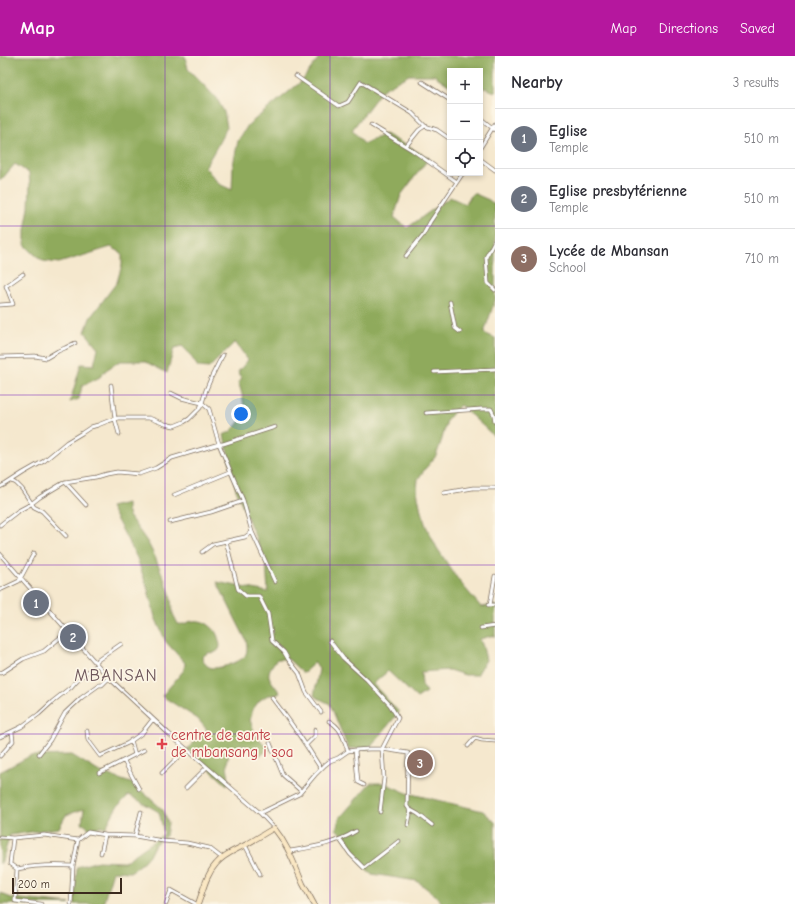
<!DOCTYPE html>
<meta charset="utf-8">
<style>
:root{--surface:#fff;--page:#f2f2f3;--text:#2b2b33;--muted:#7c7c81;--line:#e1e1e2;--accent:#b5179e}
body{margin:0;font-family:"Comic Neue",sans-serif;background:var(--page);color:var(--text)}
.controls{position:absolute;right:12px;top:12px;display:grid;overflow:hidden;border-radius:0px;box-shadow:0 2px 6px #0003}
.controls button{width:36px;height:36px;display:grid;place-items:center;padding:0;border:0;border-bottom:1px solid var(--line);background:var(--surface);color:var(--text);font:20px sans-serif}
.scale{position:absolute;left:12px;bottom:10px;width:110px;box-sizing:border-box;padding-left:4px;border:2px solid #3b2a1e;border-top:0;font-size:11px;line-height:14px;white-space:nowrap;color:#3b2a1e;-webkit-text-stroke:3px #fcf5e5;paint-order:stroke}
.you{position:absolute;left:241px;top:358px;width:14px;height:14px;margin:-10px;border:3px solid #fff;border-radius:50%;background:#1a73e8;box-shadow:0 0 0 6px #1a73e833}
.badge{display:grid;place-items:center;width:26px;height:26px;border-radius:50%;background:var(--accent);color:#fff;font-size:13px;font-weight:700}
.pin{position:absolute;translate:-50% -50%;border:2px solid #fff;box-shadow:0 1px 4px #0006}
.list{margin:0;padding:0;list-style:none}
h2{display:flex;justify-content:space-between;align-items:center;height:52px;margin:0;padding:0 16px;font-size:17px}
h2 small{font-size:13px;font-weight:400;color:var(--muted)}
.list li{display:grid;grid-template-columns:26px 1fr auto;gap:12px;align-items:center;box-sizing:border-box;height:60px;padding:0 16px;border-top:1px solid var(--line)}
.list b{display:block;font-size:15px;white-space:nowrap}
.list p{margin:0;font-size:13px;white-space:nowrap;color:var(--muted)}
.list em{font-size:13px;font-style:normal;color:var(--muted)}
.icon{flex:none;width:22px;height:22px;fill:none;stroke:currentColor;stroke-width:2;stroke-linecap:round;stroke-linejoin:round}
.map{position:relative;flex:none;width:495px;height:848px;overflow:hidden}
header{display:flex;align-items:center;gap:24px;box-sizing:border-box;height:56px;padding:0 20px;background:var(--accent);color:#fff}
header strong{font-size:19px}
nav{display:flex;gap:22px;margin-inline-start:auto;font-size:14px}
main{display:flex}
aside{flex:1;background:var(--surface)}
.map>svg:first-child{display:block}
.forest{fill:#8faa5b;stroke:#656a3c}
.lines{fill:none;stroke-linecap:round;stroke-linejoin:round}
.street-casing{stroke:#7c6c5c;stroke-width:4.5}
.secondary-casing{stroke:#7c6c5c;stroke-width:6}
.street{stroke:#fff;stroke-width:3}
.secondary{stroke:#fae7c3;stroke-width:4.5}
.grid{fill:none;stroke:#7b2cbf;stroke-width:1;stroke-opacity:0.55}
.health-dot{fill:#e0444e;stroke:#fcf5e5;stroke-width:1.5}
.labels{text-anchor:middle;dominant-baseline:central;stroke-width:3.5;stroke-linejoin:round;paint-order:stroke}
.health-label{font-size:15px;fill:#be3a42;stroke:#fcf5e5;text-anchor:start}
.quarter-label{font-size:17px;letter-spacing:1px;fill:#6e565b;stroke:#fcf5e5}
</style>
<header>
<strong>Map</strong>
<nav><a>Map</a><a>Directions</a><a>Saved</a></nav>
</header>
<main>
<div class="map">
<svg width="495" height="848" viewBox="0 0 495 848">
<rect width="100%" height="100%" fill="#fcf5e5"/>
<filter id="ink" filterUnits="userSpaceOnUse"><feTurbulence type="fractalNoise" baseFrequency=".025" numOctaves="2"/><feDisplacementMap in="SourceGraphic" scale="8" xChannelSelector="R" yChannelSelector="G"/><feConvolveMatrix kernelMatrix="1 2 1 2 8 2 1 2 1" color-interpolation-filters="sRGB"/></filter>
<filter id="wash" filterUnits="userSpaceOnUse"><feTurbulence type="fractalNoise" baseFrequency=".012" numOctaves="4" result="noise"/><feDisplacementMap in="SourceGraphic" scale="16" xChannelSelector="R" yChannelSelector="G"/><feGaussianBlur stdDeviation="0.9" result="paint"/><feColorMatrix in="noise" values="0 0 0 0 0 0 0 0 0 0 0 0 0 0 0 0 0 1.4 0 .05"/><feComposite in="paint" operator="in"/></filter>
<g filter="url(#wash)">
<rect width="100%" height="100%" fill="#f5e8ce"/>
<!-- forest -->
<path class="forest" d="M0 0H185L188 13 217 43 224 56 227 71 216 92 205 111 219 128 232 134 233 109 238 85 248 69 302 25 320 0H495V36L485 32 480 34V15H450V30L434 19H409L382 34 352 74 364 88 385 78 429 102 401 139 394 161 407 172 450 141 465 148 473 137 489 144 495 149V244L484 277 495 282V381L460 349 447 364 442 383 436 400 425 413 418 423 417 435 421 455 426 470 437 492 459 525 481 551 495 549V581L494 579 480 583 483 591 486 604 477 619H465L449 614 421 616 422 629 426 636 417 642 388 615 373 628 399 656 369 693 348 692 330 648 314 640 319 613 315 606 303 617 288 603H277C263 620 269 621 280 637L276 639H268L260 644 253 653 250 664 255 678 269 694 259 700 249 691 240 688C233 693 227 699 227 709 228 719 230 719 227 729L187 693 207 674 198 663 162 640 184 614 185 607 166 586 155 561 148 534 137 502 110 451 127 447V455L129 460 148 487 155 501 170 537 173 558 178 568C188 569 185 566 193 565 203 563 215 571 218 581 219 585 221 590 219 593 216 598 212 596 208 597 206 598 203 600 202 601 203 605 205 609 209 611 215 615 241 606 245 600 248 595 247 589 246 584L217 526 268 536 266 507 236 434 224 379C224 378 229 377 230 376 233 374 241 364 242 361 246 353 242 335 238 326L242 323 238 316 248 304 235 286 209 312 198 311 188 296 182 290 174 292 167 317 144 305H120L106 314 100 321 82 330 79 343 70 346 81 308 94 309 98 292 85 276 90 262 117 226 122 209V197L111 191 59 207 43 205 33 197 25 189V174L29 151 30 129 29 117 15 108 0 125Z
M72 699 98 715 122 724 134 728 163 754 168 767 166 780 155 788 150 798 138 811 130 816 113 815 103 848H74L77 811 98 805 124 806 164 778 159 756 129 739 116 752 106 771H99L91 774 82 767 84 753 66 759 59 772 10 779 2 805 0 808V716L30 700Z
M370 727H384L407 737 483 755 495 766V848H443L435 839 417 825 372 818 364 811 346 781 336 773 339 763Z
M0 837 11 842 70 848H0Z"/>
</g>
<g filter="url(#ink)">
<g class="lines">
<defs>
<path id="street" d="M296 20 339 50 348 46 361 26 412 57 425 70
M422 26 450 44
M480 62 495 74
M371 69 412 94 457 126
M406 90 419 74 425 70 437 74 450 83
M480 92 495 68
M480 103 495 114
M495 184 486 201 488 227 495 234
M406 200 423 179 430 166 463 117
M450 246 455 272 460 276
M0 249 13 248 6 230 23 218
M0 301 35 300 46 302 58 295 65 292 75 287
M434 316 495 313
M111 329 115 363 119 378
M171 337 181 342 202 347 209 353 219 388 230 414 243 444 252 476 275 526
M426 357 481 353H491L494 359 495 366
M12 425 16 427 22 433 34 451 42 455 66 480
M65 426 86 449
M0 431 6 428 23 417 44 405 67 386 82 377 91 371 98 369 108 365 118 362H149L165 368 174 370 184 366 189 363 200 352 202 347 206 334 211 322 219 306 223 299
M444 437 473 432H495
M174 439 230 416
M170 466 211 456 243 445
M0 469 18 455 31 448 40 441 65 426 96 421 106 418 117 416 139 418 156 412 172 402 219 388H223L275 371
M226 485 238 533 246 540H259L268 558 272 585 284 596 288 603 299 617 306 636 321 656
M202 496 213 488 245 481 252 476
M0 498 109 622 168 677 260 757 274 772
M0 534 19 525 34 497
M488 549H495
M490 549 495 520
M481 572 495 570
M330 585 343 602 367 624 390 649 398 662 382 693 384 722 380 756
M95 606 121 588
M0 617 3 616 23 603 44 595 68 575
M272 642C290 665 306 688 321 713
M329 665C342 672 343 682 348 695
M87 675 88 684 100 700 128 687 142 677 153 663
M0 681 21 671 39 658 52 646 71 631 77 624 97 609
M131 684 135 699
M270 687 283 719 301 735
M306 689 315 680V673
M468 690 475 682 482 684 495 685
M355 694 358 726 364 729
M39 698 50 684 65 657 81 642 99 629H102L109 622
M0 700 13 685 12 676
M124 705 139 733
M99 717 144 694
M162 717 186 693
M186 732 207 711
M260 757 299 738 315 719 325 709 330 705 338 702 348 695 355 694 369 693H382L408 697 407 750 409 753 418 758 432 769
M408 769 410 759 409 753
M135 780 141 756
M0 781 13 782 44 779 78 784
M13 782 10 808 17 813C36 809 54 809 73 810
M340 784 350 798 364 812 399 785
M245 789 260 818
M290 795C314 791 335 788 356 775
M101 797 105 779
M17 813 15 845 41 848
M71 848 73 810 78 784 88 776 105 779 135 780 163 785 187 787 209 792 222 802
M166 848 171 834 196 848"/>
<path id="secondary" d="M198 848C203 835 206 819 216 808 224 798 236 794 247 788 256 783 265 777 274 772 288 789 294 808 303 828 307 835 310 841 314 848"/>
</defs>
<!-- street casing -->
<use href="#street" class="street-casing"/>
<!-- secondary casing -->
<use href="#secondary" class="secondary-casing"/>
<!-- street -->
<use href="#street" class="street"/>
<!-- secondary -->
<use href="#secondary" class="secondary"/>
</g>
</g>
<!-- grid -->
<path class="grid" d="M165 0V848M330 0V848M0 170H495M0 339H495M0 509H495M0 678H495"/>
<!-- markers -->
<path class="health-dot" d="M160 682h4v4h4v4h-4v4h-4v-4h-4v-4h4z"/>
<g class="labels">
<!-- health labels -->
<g class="health-label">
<text x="171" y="679">centre de sante<tspan x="171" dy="17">de mbansang i soa</tspan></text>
</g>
<!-- quarter labels -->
<g class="quarter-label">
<text x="116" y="619">MBANSAN</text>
</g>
</g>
</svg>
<div class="controls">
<button>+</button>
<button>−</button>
<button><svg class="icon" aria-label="locate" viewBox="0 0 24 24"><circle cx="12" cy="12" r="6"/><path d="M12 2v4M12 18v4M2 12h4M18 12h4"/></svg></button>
</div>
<div class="scale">200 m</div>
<div class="you"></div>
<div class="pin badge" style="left:36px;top:547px;background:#6b7280">1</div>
<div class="pin badge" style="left:73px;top:581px;background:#6b7280">2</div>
<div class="pin badge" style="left:420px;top:707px;background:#8d6e63">3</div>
</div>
<aside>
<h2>Nearby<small>3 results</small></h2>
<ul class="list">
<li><span class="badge" style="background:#6b7280">1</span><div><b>Eglise</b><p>Temple</p></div><em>510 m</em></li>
<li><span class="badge" style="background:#6b7280">2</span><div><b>Eglise presbytérienne</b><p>Temple</p></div><em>510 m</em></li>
<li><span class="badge" style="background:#8d6e63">3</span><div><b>Lycée de Mbansan</b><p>School</p></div><em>710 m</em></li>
</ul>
</aside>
</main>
